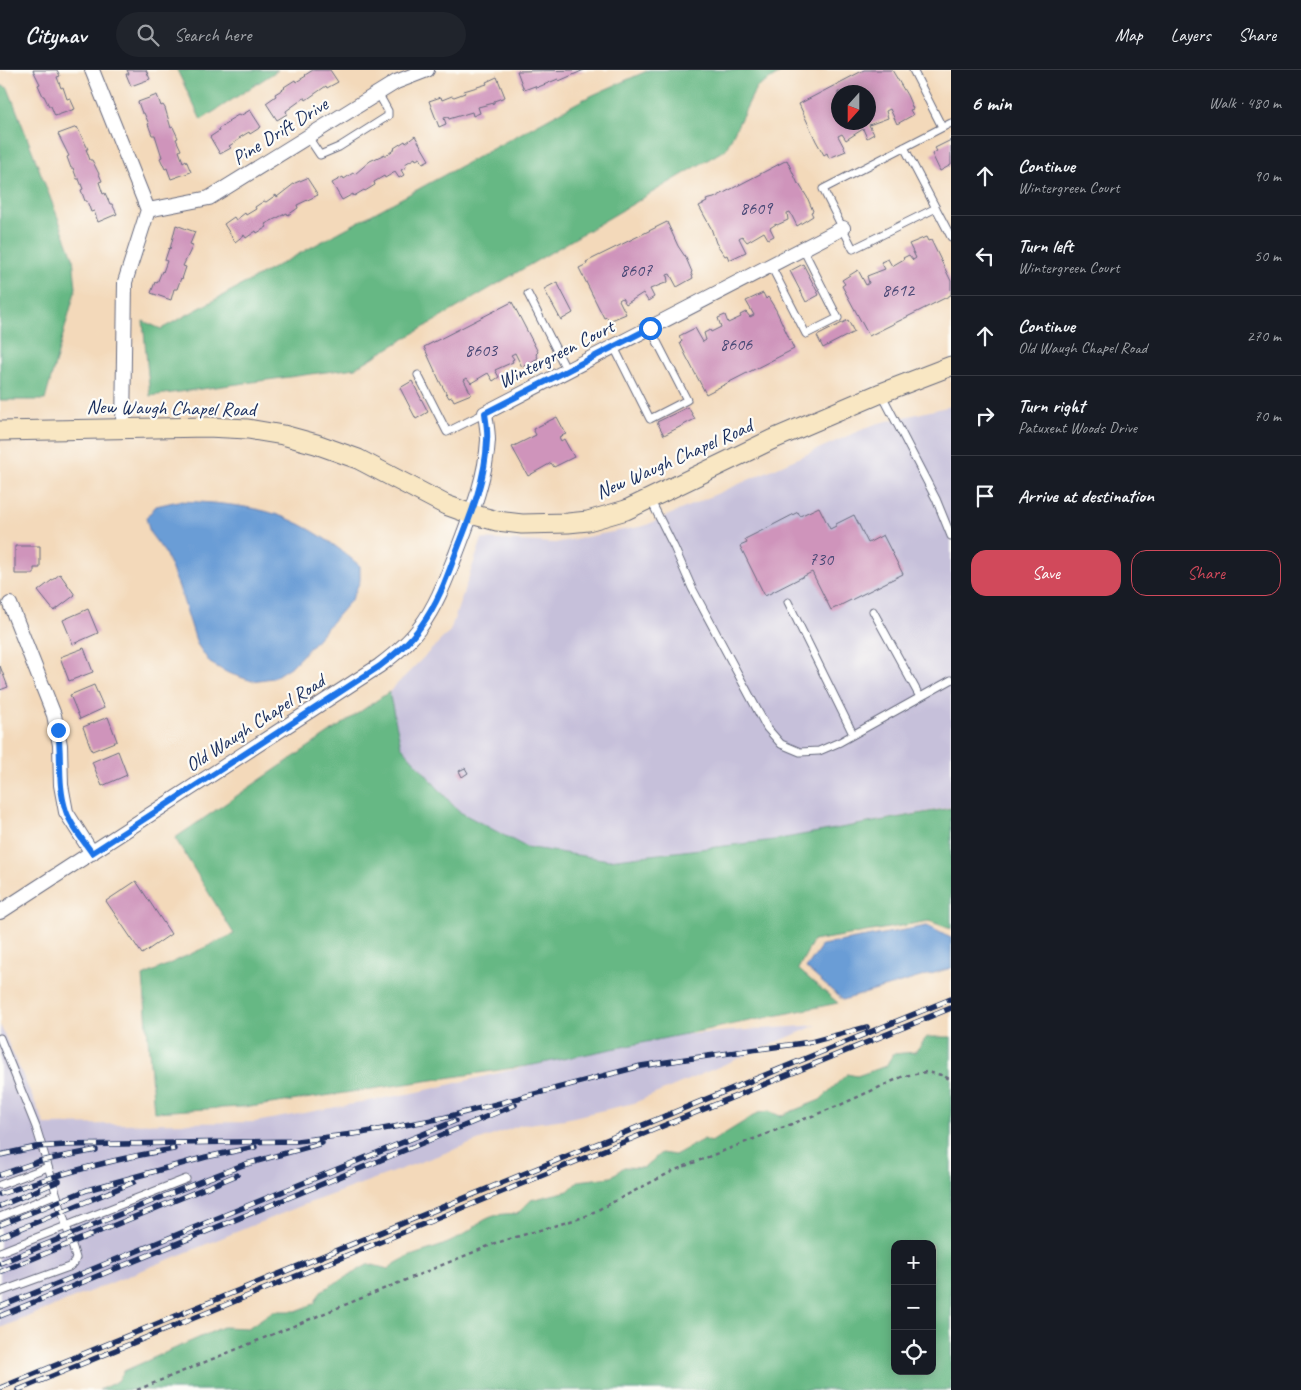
<!DOCTYPE html>
<meta charset="utf-8">
<style>
:root{--surface:#171b24;--page:#20242c;--text:#f1f3f6;--muted:#9ea1a6;--line:#363941;--accent:#d1495b}
body{margin:0;font-family:Caveat,sans-serif;background:var(--page);color:var(--text)}
.controls{position:absolute;right:15px;bottom:15px;display:grid;overflow:hidden;border-radius:10px;box-shadow:0 2px 12px #0003}
.controls button{width:45px;height:45px;display:grid;place-items:center;padding:0;border:0;border-bottom:1px solid var(--line);background:var(--surface);color:var(--text);font:25px sans-serif}
.compass{position:absolute;left:831px;top:15px;width:45px;height:45px;border-radius:50%;background:var(--surface);box-shadow:0 2px 12px #0003;rotate:201deg}
.stop{position:absolute;width:15px;height:15px;margin:-11px;border:4px solid #1a73e8;border-radius:50%;background:#fff}
.stop.end{background:#1a73e8;border-color:#fff;box-shadow:0 1px 5px #0008}
.list{margin:0;padding:0;list-style:none}
h2{display:flex;justify-content:space-between;align-items:center;height:65px;margin:0;padding:0 20px;font-size:21px}
h2 small{font-size:16px;font-weight:400;color:var(--muted)}
.list li{display:grid;grid-template-columns:32px 1fr auto;gap:15px;align-items:center;box-sizing:border-box;height:80px;padding:0 20px;border-top:1px solid var(--line)}
.list b{display:block;font-size:19px;white-space:nowrap}
.list p{margin:0;font-size:16px;white-space:nowrap;color:var(--muted)}
.list em{font-size:16px;font-style:normal;color:var(--muted)}
.actions{display:flex;gap:10px;padding:15px 20px}
.actions a{flex:1;padding:11px 0;border:1px solid var(--accent);border-radius:15px;text-align:center;font-size:18px;color:var(--accent)}
.actions .main{background:var(--accent);color:#fff}
.icon{flex:none;width:28px;height:28px;fill:none;stroke:currentColor;stroke-width:2;stroke-linecap:round;stroke-linejoin:round}
.map{position:relative;flex:none;width:951px;height:1320px;overflow:hidden}
header{display:flex;align-items:center;gap:30px;box-sizing:border-box;height:70px;padding:0 25px;background:var(--surface);border-bottom:1px solid var(--line)}
header strong{font-size:24px}
nav{display:flex;gap:28px;margin-inline-start:auto;font-size:18px}
.search{width:350px;height:45px;background:var(--page);display:flex;align-items:center;gap:12px;box-sizing:border-box;padding:0 18px;border-radius:28px;color:var(--muted);font-size:19px}
main{display:flex}
aside{flex:1;background:var(--surface)}
.map>svg:first-child{display:block}
.industrial{fill:#c6c0da}
.forest{fill:#66b884;stroke:#407471;fill-rule:evenodd}
.water{fill:#6b9dd6;stroke:#43669a}
.building{fill:#cf94bb;fill-rule:evenodd}
.lines{fill:none;stroke-linecap:round;stroke-linejoin:round}
.lane-casing{stroke:#676a7e;stroke-width:9}
.street-casing{stroke:#676a7e;stroke-width:16}
.secondary-casing{stroke:#676a7e;stroke-width:21}
.path{stroke:#676a7e;stroke-width:2.5;stroke-dasharray:4 4;stroke-linecap:butt}
.lane{stroke:#fff;stroke-width:7}
.street{stroke:#fff;stroke-width:14}
.secondary{stroke:#f9e7c3;stroke-width:19}
.rail-casing{stroke:#1b2f5e;stroke-width:5.5}
.rail{stroke:#fdfcf7;stroke-width:4;stroke-dasharray:11;stroke-linecap:butt}
.route{stroke:#1a73e8;stroke-width:6}
.labels{text-anchor:middle;dominant-baseline:central;stroke-width:4.5;stroke-linejoin:round;paint-order:stroke}
.number-label{font-size:18px;fill:#484875}
.street-label{font-size:20px;fill:#1b2f5e;stroke:#fdfcf7}
</style>
<header>
<strong>Citynav</strong>
<div class="search"><svg class="icon" aria-label="search" viewBox="0 0 24 24"><circle cx="10" cy="10" r="6"/><path d="M15 15l6 6"/></svg>Search here</div>
<nav><a>Map</a><a>Layers</a><a>Share</a></nav>
</header>
<main>
<div class="map">
<svg width="951" height="1320" viewBox="0 0 951 1320">
<rect width="100%" height="100%" fill="#fdfcf7"/>
<filter id="ink" filterUnits="userSpaceOnUse"><feTurbulence type="fractalNoise" baseFrequency=".02" numOctaves="2"/><feDisplacementMap in="SourceGraphic" scale="10" xChannelSelector="R" yChannelSelector="G"/><feConvolveMatrix kernelMatrix="1 2 1 2 8 2 1 2 1" color-interpolation-filters="sRGB"/></filter>
<filter id="wash" filterUnits="userSpaceOnUse"><feTurbulence type="fractalNoise" baseFrequency=".0096" numOctaves="4" result="noise"/><feDisplacementMap in="SourceGraphic" scale="20" xChannelSelector="R" yChannelSelector="G"/><feGaussianBlur stdDeviation="1.12" result="paint"/><feColorMatrix in="noise" values="0 0 0 0 0 0 0 0 0 0 0 0 0 0 0 0 0 1.4 0 .05"/><feComposite in="paint" operator="in"/></filter>
<g filter="url(#wash)">
<rect width="100%" height="100%" fill="#f3d9ba"/>
<!-- industrial -->
<path class="industrial" d="M951 336V737L774 770 609 790 526 777 458 741 401 676 389 622 450 561 482 469 555 473 644 456 875 354Z
M0 955 45 1055 255 1052 418 1022 533 995 678 965 817 955 634 1033 565 1049 521 1055 298 1137 0 1258Z"/>
<!-- forest -->
<path class="forest" d="M177 0H278L201 50Z
M649 0H785L756 18 726 79 355 298 150 326 143 251 161 259 584 29Z
M0 15 8 18 73 187 76 218 45 330H0Z
M389 622 401 676 458 741 526 777 609 790 774 770 951 738V859L929 851 813 871 798 899 838 933 533 995 257 1036 154 1042 143 906 234 864 175 768Z
M927 967H951V1320H99L118 1311 124 1301 223 1257 248 1258 273 1241H296L314 1234 321 1221 369 1194 388 1199C405 1184 428 1182 448 1173 476 1161 482 1141 517 1144L531 1130 568 1121 578 1111 611 1107 624 1097 644 1098 661 1083 675 1085 704 1069 711 1072 758 1043 769 1041 780 1046 820 1030 847 1004 857 1006 886 996 893 984 915 982ZM895 1174H932V1301H895Z"/>
<!-- water -->
<path class="water" d="M178 431C207 432 250 435 278 445 308 455 336 475 360 496V511L352 529 310 577 293 595 273 608 252 611 228 603 210 593 197 574 179 517 165 483 150 463 146 448 156 436Z
M927 856 951 868V898L843 930 806 898 822 875Z"/>
<g id="blocks">
<!-- building -->
<path class="building" d="M33 0H57L60 6 57 7 61 18 63 17 67 29 70 28 75 39 55 46 51 36H49L44 26H43L38 15 40 14Z
M127 0H146L150 9 131 16 126 4H129Z
M313 0H330L338 12 327 18 326 16 306 30 305 28H304L286 41 287 44 277 50 266 33 276 26 275 24 285 18 284 17 295 10 296 12 306 6 305 5Z
M584 0 559 11 558 9 536 18 535 16 524 20 517 1Z
M864 0H892L907 25 913 39 910 40 913 45 897 54 890 39 886 41 888 48 869 55 874 64 867 68 863 59 846 70 842 64 838 66 846 81 829 88 827 83 824 85 816 71 799 34ZM838 22H868V52H838Z
M497 7 505 27 494 31V33L478 37 480 43 475 45 473 46 472 42 449 49 448 47 444 48 446 54 439 57 429 31 441 27 442 30 452 26 454 27 465 23 464 21 487 14 486 12Z
M157 25 161 36 163 35 165 38 171 58 173 57 178 68 176 69 181 80 179 81 183 92 186 90 191 102 171 109 167 98 165 99 160 88 162 87 155 65H152L148 54H149L144 43H142L138 32Z
M250 40 261 57 250 64 249 62 239 68 240 69 229 76 231 78 220 84 210 67 219 61 218 59 229 52 228 51 238 45 240 46Z
M77 57 88 79H86L90 90H92L99 104 102 111 99 112 103 124 105 123 110 134H112L117 144 98 152 94 141 91 142 87 131H85L81 120 83 119 79 109H77L73 98H71L67 87 69 86 58 64Z
M415 66 429 90 423 93 420 88 416 90 415 88 405 94 406 97 401 100 404 105 399 108 395 102 385 108 384 106 374 112 375 115 365 121 364 120 354 126 353 124 342 130 332 113 343 107 344 109 353 103 355 104 370 91 385 84V86L395 79 394 78 405 71 406 73Z
M951 70V95L940 101 932 84 937 81 935 78Z
M787 90 798 114H799L807 127 813 141 811 142 813 146 797 156 790 142 787 143 788 150 777 155 776 154 770 158 774 166 768 169 764 162 747 172 742 166 739 168 746 182 729 190 727 185 725 186 716 173 711 158 699 136 707 132 706 130 714 128Z
M307 108 318 125 297 135 298 138 288 145 287 143 265 154 267 157 257 163 256 161 246 168 244 165 235 172 224 154 234 147 236 150 245 143 246 145 256 139 255 137 264 131 266 132 276 125 277 127 295 113Z
M667 152 678 176 686 188 692 202 691 203 693 208 677 217 670 204 667 205 668 212 650 219 654 227 648 231 643 223 626 234 622 228 619 230 626 244 609 251 607 247 604 248 579 198 587 194 586 192Z
M176 155 195 162 190 174 193 175 183 196 186 197 182 209 181 208 177 219H174L171 230 151 223 155 212 157 213 162 201 163 202 167 191 165 190 169 178 170 179Z
M926 167 928 171 931 170 951 211V225L869 266 842 216 845 214 842 210 858 200 866 215 869 213 867 206 885 199 881 192 888 189 892 196 904 189 903 188 909 185 913 190 916 188 909 174Z
M803 194 819 225 806 232 790 201Z
M557 212 573 243 561 250 544 219Z
M763 223 766 229 768 227 776 240 794 279 706 324 686 286 680 273 682 271 679 266 695 258 703 272 706 270 704 263 710 260 711 262 721 257 718 248 725 245 728 253 741 247 740 245 746 242 750 247 754 245 746 231Z
M512 232 538 282 536 284 538 288 522 297 515 283 511 285 514 289 512 290 513 292 495 300 499 307 493 311 488 303 471 313 467 308 464 310 471 324 454 331 452 327 449 328 441 314 424 277Z
M848 250 854 262 823 278 817 266Z
M412 311 428 342 416 349 400 318Z
M688 337 695 349 664 365 657 352Z
M557 347 566 364 559 367 561 371 564 369 574 387 554 397 551 393 528 406 512 377 536 365 533 359Z
M819 437 830 459 836 456V454L854 445 868 473 883 465 903 504 831 540 812 502 765 526 740 476 747 473 745 469 771 456 798 442 800 446Z
M15 476H40V498H34V504H15Z
M60 504 75 525 54 541 38 521Z
M88 539 98 563 73 574 63 550Z
M84 578 93 602 69 611 60 587Z
M0 596 8 617 0 620Z
M94 615 104 638 80 649 70 625Z
M108 647 117 671 92 681 83 657Z
M118 681 127 705 102 716 92 692Z
M465 698 468 703 462 707 459 701Z
M136 811 171 864 142 884 106 831Z"/>
</g>
</g>
<g filter="url(#ink)">
<use href="#blocks" fill-opacity="0" stroke="#676a7e" stroke-width="1"/>
<g class="lines">
<defs>
<path id="lane" d="M913 0 942 57
M308 67 320 85 339 77 388 46V41L378 23
M904 77 951 167
M936 138 853 179 823 119 951 53
M771 196 806 264 838 248 803 179
M528 224 567 301
M614 277 650 349 687 330 650 258
M418 305 447 362 485 343
M881 323 936 429 951 466
M650 429 674 477 692 518 767 658 781 674 800 682 819 681 840 672 951 610
M788 532 853 664
M873 541 920 627
M0 968 36 1057 76 1188 74 1193 69 1197 0 1222
M0 1115 48 1097
M0 1147 56 1124
M0 1182 186 1109"/>
<path id="street" d="M92 0 148 140 125 212 123 359
M148 140 209 128 396 12 427 0
M10 534 54 645 60 675 61 715 66 742 92 783
M0 842 379 596C395 584 410 572 421 556 437 534 446 509 456 484 470 447 486 409 488 370 488 361 486 352 485 343L843 158"/>
<path id="secondary" d="M0 361 207 357 248 359 283 365 316 374 358 389 446 435 471 444 497 451 522 454 568 453 588 451 626 440 771 370 881 323 951 296"/>
</defs>
<!-- lane casing -->
<use href="#lane" class="lane-casing"/>
<!-- street casing -->
<use href="#street" class="street-casing"/>
<!-- secondary casing -->
<use href="#secondary" class="secondary-casing"/>
<!-- path -->
<path class="path" d="M137 1320 496 1173 584 1147 675 1100 840 1035 904 1006 926 1002 942 1005 951 1010"/>
<!-- lane -->
<use href="#lane" class="lane"/>
<!-- street -->
<use href="#street" class="street"/>
<!-- secondary -->
<use href="#secondary" class="secondary"/>
<defs>
<path id="rail" d="M0 1085 36 1077 65 1075 297 1071 361 1063 443 1048 641 996 686 989 811 972 867 957
M0 1105 40 1091 96 1080
M0 1124C56 1105 115 1088 174 1079
M0 1136 59 1111
M0 1155 87 1120 206 1087 255 1077
M0 1167 134 1112
M0 1193 204 1110 243 1095 322 1073
M0 1202 237 1105
M0 1237 455 1051
M0 1246 515 1035
M0 1318 951 929
M18 1320 951 938"/>
</defs>
<!-- rail casing -->
<use href="#rail" class="rail-casing"/>
<!-- rail -->
<use href="#rail" class="rail"/>
</g>
</g>
<g class="lines" filter="url(#ink)">
<!-- route -->
<path class="route" d="M58 660C62 687 57 714 66 741 71 756 83 770 92 783L380 596C395 584 410 572 421 556 438 533 447 507 457 480 471 445 486 408 487 370 488 361 486 352 485 343L650 258"/>
</g>
<g class="labels">
<!-- number labels -->
<g class="number-label">
<text x="756" y="138">8609</text>
<text x="636" y="200">8607</text>
<text x="898" y="220">8612</text>
<text x="736" y="274">8606</text>
<text x="481" y="280">8603</text>
<text x="821" y="489">730</text>
</g>
<!-- street labels -->
<g class="street-label">
<text transform="translate(280 61) rotate(-32)">Pine Drift Drive</text>
<text transform="translate(556 284) rotate(-27)">Wintergreen Court</text>
<text transform="translate(171 338) rotate(1)">New Waugh Chapel Road</text>
<text transform="translate(674 389) rotate(-24)">New Waugh Chapel Road</text>
<text transform="translate(255 653) rotate(-33)">Old Waugh Chapel Road</text>
</g>
</g>
</svg>
<div class="controls">
<button>+</button>
<button>−</button>
<button><svg class="icon" aria-label="locate" viewBox="0 0 24 24"><circle cx="12" cy="12" r="6"/><path d="M12 2v4M12 18v4M2 12h4M18 12h4"/></svg></button>
</div>
<svg class="compass" viewBox="-18 -18 36 36"><path d="M0-13l5 13h-10z" fill="#e53935"/><path d="M0 13l5-13h-10z" fill="#9ea1a6"/></svg>
<div class="stop" style="left:650px;top:258px"></div>
<div class="stop end" style="left:58px;top:660px"></div>
</div>
<aside>
<h2>6 min<small>Walk · 480 m</small></h2>
<ul class="list">
<li><svg class="icon" aria-label="ahead" viewBox="0 0 24 24"><path d="M12 20V5M6 11l6-6 6 6"/></svg><div><b>Continue</b><p>Wintergreen Court</p></div><em>90 m</em></li>
<li><svg class="icon" aria-label="left" viewBox="0 0 24 24"><path d="M17 20v-9H6M10 6l-5 5 5 5"/></svg><div><b>Turn left</b><p>Wintergreen Court</p></div><em>50 m</em></li>
<li><svg class="icon" aria-label="ahead" viewBox="0 0 24 24"><path d="M12 20V5M6 11l6-6 6 6"/></svg><div><b>Continue</b><p>Old Waugh Chapel Road</p></div><em>270 m</em></li>
<li><svg class="icon" aria-label="right" viewBox="0 0 24 24"><path d="M7 20v-9h11M14 6l5 5-5 5"/></svg><div><b>Turn right</b><p>Patuxent Woods Drive</p></div><em>70 m</em></li>
<li><svg class="icon" aria-label="arrive" viewBox="0 0 24 24"><path d="M6 21V4h12l-3 4 3 4H6"/></svg><div><b>Arrive at destination</b></div></li>
</ul>
<div class="actions"><a class="main">Save</a><a>Share</a></div>
</aside>
</main>
